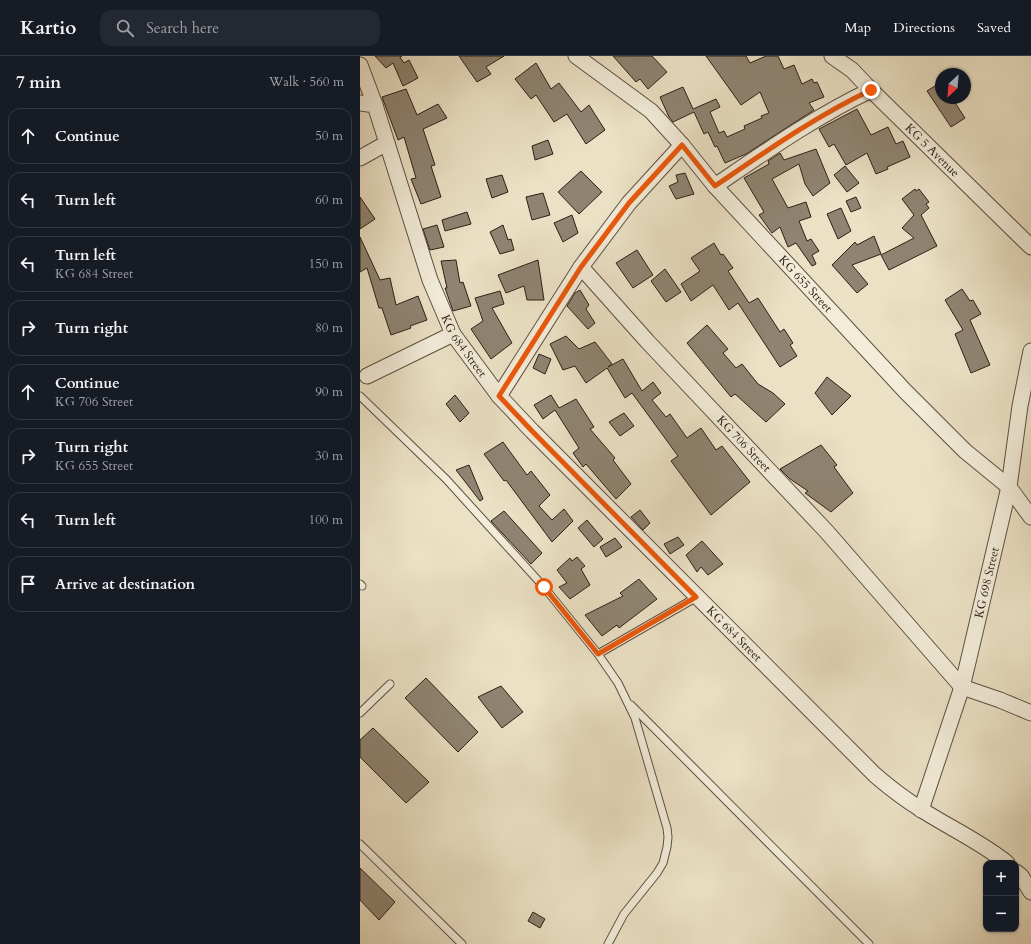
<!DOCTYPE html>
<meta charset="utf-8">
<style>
:root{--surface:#171b24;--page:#242831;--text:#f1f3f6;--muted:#9ea1a6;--line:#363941}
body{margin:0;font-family:Cardo,serif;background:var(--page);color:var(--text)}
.controls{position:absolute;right:12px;bottom:12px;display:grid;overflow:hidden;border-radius:8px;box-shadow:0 1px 3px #0004}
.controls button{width:36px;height:36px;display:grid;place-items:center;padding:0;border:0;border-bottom:1px solid var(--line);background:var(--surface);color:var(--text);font:20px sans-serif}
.compass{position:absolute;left:575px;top:12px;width:36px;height:36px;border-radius:50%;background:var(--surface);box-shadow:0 1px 3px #0004;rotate:206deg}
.stop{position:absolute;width:12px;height:12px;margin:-9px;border:3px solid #ea580c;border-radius:50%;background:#fff}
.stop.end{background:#ea580c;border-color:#fff;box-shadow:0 1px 4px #0008}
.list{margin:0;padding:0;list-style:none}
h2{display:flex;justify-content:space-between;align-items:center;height:52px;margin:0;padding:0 16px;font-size:17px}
h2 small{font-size:13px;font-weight:400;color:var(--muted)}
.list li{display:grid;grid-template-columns:26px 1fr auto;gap:12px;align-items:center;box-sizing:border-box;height:56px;margin:0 8px 8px;padding:0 8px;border:1px solid var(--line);border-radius:12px}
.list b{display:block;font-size:15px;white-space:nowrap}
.list p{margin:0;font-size:13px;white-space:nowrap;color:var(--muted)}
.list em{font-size:13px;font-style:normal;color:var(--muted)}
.icon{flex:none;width:22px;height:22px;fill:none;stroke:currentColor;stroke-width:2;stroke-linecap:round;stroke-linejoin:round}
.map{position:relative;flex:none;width:671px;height:888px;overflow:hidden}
header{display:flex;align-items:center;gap:24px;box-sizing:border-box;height:56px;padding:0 20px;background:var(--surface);border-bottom:1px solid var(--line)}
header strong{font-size:19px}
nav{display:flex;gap:22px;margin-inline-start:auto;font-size:14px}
.search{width:280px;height:36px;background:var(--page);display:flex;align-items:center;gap:10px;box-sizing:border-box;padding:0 14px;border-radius:12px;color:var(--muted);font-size:15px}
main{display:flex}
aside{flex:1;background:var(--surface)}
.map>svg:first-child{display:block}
.building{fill:#8f8472;stroke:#2c2018}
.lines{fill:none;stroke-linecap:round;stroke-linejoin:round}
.lane-casing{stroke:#5c5043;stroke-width:9}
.street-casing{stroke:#5c5043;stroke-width:17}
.lane{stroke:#f2ecd9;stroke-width:7}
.street{stroke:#f2ecd9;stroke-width:15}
.route{stroke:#ea580c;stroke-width:5}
.labels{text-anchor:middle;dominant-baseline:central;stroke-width:3.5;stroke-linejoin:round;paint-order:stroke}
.street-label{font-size:12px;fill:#2c2018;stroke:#f2ecd9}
</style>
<header>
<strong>Kartio</strong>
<div class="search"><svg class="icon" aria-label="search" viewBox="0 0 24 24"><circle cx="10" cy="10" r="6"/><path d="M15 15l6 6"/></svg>Search here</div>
<nav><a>Map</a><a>Directions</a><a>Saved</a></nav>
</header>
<main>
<aside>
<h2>7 min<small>Walk · 560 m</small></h2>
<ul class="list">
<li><svg class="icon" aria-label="ahead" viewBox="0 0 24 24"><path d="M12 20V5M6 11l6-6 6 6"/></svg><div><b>Continue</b></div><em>50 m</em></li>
<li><svg class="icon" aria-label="left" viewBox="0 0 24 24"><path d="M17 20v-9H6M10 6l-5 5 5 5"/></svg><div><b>Turn left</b></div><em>60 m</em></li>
<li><svg class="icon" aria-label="left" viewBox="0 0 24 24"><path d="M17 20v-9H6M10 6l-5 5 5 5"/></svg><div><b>Turn left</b><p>KG 684 Street</p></div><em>150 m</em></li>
<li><svg class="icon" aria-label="right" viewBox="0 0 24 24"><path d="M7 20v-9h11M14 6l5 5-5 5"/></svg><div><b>Turn right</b></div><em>80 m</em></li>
<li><svg class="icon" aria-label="ahead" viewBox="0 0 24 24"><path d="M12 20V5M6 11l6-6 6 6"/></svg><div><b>Continue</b><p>KG 706 Street</p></div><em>90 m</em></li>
<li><svg class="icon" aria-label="right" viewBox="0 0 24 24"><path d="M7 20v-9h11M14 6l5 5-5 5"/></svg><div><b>Turn right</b><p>KG 655 Street</p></div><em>30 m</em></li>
<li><svg class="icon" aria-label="left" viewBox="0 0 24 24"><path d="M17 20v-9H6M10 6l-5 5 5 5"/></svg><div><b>Turn left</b></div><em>100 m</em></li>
<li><svg class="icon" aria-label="arrive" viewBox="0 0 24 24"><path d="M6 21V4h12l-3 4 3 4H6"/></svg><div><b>Arrive at destination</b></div></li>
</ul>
</aside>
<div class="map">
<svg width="671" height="888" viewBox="0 0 671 888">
<rect width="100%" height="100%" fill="#ebe1c5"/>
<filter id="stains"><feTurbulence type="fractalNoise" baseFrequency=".005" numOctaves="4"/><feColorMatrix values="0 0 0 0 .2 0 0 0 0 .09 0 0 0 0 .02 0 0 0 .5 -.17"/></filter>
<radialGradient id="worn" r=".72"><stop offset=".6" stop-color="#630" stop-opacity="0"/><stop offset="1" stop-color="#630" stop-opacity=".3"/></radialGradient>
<!-- building -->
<path class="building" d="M15 0H42L40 1 44 7 49 4 58 22 43 30 33 7 26 12Z
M99 0H144L126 11 131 18 117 26Z
M253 0H292L307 16 288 33 280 23 276 26Z
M346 0H386L390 7 406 0H418L424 13 434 9 442 28 452 23 454 27 457 26 464 41 449 47 454 54 386 98 365 107 357 90 355 91 348 76 344 78 334 56 313 66 309 61 300 41 323 31 333 53 356 43 360 51 350 56 359 77 364 75 367 81 385 73 384 70 402 62 401 60 409 57 400 36 381 49Z
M176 7 191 33 199 27 221 56 229 49 245 74 226 88 207 58 194 66 176 39 171 43 155 23Z
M581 26V42H592L605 62 591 71 567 35Z
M46 33 57 59 78 48 87 62 63 73 75 109 71 110 81 141 61 148 51 123 56 122 44 81 38 84 22 41Z
M497 53 511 79 528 71 536 88 543 85 550 101 527 111 528 113 516 118 507 97 486 109 474 88 469 91 459 73Z
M188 84 193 98 175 104 172 90Z
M456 93 470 127 453 140 445 128 439 108 412 123 428 152 446 146 451 161 439 165 447 185 451 183 459 195 452 199 456 208 452 210 436 187 428 191 420 171 412 177 399 159 404 156 384 122 409 108 408 105 420 97 424 104Z
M485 110 499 127 487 136 474 119Z
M221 115 242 136 219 158 198 136Z
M325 117 334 138 316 143 309 130 318 126 316 119Z
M142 119 148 136 132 142 126 123Z
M555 133 556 135 559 133 569 146 566 148 569 152 561 159 577 190 529 214 521 199 554 182 542 172 554 159 542 143Z
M183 137 190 159 172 164 166 141Z
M0 141 15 163 0 173Z
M496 141 501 152 491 156 486 145Z
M481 152 491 175 478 183 467 158Z
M107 156 111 168 85 175 82 164Z
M212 159 218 177 203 186 194 167Z
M77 169 84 191 70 194 63 173Z
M143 169 148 184 151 183 154 194 140 198 130 176Z
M514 180 521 198 492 209 508 228 497 237 472 209 495 186 497 189Z
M0 181 20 224 30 222 36 249 58 240 67 264 50 270 51 272 31 279 22 252H19L7 212 0 216Z
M354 187 361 199 363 198 373 212 368 215 389 247 398 242 420 276 424 273 433 287 430 289 437 300 420 311 378 247 369 254 353 229 331 245 321 228 340 215 331 202Z
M277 194 293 219 273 232 256 207Z
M96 204 100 227 103 226 111 250 93 255 85 232H87L81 205Z
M178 204 184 244H167L164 230 146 237 138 219Z
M305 213 321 236 306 246 291 225Z
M602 233 610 245 613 244 621 258 610 264 630 309 611 317 595 278 603 274 585 244Z
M220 234 229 249 226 253 235 267 228 273 207 250 215 237Z
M140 235 144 248 132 252 152 287 131 303 111 273 123 265 115 242Z
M347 269 368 293 363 297 376 312 382 308 398 328 413 337 425 348 406 366 375 338 371 341 327 287Z
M206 280 219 293 235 286 252 308 248 311 263 303 282 335 293 326 301 337 292 344 306 361 310 358 327 382 341 372 356 394 362 390 390 426 351 459 311 405 318 400 272 337 265 342 247 312 226 327 215 310 203 314 190 288Z
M179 298 191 303 185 318 173 312Z
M467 321 491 340 472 359 455 337Z
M95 339 109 357 100 366 86 348Z
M191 339 199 352 216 343 234 371 230 373 255 402 253 404 271 428 256 443 226 408 223 411 213 397 219 392 195 354 183 363 174 349Z
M264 357 274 370 260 380 249 366Z
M143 386 167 419 171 415 190 439 179 450 192 464 204 453 213 465 192 486 146 424 144 425 124 398Z
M461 389 477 409 474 411 493 437 471 456 445 437 448 435 430 423 420 413Z
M109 409 123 443 120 445 96 414Z
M280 454 290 467 283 474 271 461Z
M144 455 182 497 171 508 131 465Z
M227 464 243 483 234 491 218 472Z
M318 481 324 489 310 498 304 488Z
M255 482 262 491 246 501 240 491Z
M342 485 363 508 348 519 341 511 337 516 326 499Z
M217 501 225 510 221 513 230 529 210 543 199 531 207 527 197 514 210 502 212 505Z
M279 523 297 543 259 572 257 569 242 580 225 559 263 540 260 537Z
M66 622 118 676 98 696 45 642Z
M141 630 163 656 142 672 118 641Z
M13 672 69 726 46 747 0 701V684Z
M0 812 35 846 19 864 0 844Z
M173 856 185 863 180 872 168 865Z"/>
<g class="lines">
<defs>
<path id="lane" d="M0 340 86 423 184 531 238 598 258 627 275 662 307 772 308 781 307 791 303 807 297 817 264 858 248 888
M0 528 2 530
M238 598 337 541
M271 649 509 888
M0 657 30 628
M0 788 102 888"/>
<g id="street">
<path id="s1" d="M216 0 291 55 322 89 355 130 545 335 605 395 649 431 671 461"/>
<path id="s2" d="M472 0 492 14 511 34 671 191"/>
<path d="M0 9 15 49"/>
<path id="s3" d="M0 47 15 49 70 224 93 278 139 340 172 375 515 719C530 732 546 744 562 754 590 772 621 786 647 807"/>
<path id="s4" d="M322 89 269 147 221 211 287 285 467 476 602 631 640 644 671 657"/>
<path d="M0 102 27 87"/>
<path d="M355 130C405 96 456 60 511 34"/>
<path d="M7 320 93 278"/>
<path d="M139 340 221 211"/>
<path id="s5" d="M561 754 602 631 609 602 649 431 660 350 671 295"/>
<path d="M656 816 661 820 671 836"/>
</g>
</defs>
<!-- lane casing -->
<use href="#lane" class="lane-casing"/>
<!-- street casing -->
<use href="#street" class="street-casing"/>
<!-- lane -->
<use href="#lane" class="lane"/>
<!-- street -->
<use href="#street" class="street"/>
</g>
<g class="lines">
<!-- route -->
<path class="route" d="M184 531 238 598 336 541 172 375 139 340 221 211 269 147 322 89 355 130C405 96 456 60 511 34"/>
</g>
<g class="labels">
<!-- street labels -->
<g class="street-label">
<text stroke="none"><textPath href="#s2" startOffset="138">KG 5 Avenue</textPath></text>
<text stroke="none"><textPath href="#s1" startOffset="325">KG 655 Street</textPath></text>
<text stroke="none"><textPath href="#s3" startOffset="273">KG 684 Street</textPath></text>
<text stroke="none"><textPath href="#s4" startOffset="399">KG 706 Street</textPath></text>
<text stroke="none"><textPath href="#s5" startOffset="237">KG 698 Street</textPath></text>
<text stroke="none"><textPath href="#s3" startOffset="669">KG 684 Street</textPath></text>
</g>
</g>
<rect width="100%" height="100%" filter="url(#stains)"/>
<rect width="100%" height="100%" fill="url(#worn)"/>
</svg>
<div class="controls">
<button>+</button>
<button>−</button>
</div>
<svg class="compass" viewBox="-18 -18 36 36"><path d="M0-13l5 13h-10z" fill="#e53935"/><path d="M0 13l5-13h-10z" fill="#9ea1a6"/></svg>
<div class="stop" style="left:184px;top:531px"></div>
<div class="stop end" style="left:511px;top:34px"></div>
</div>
</main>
